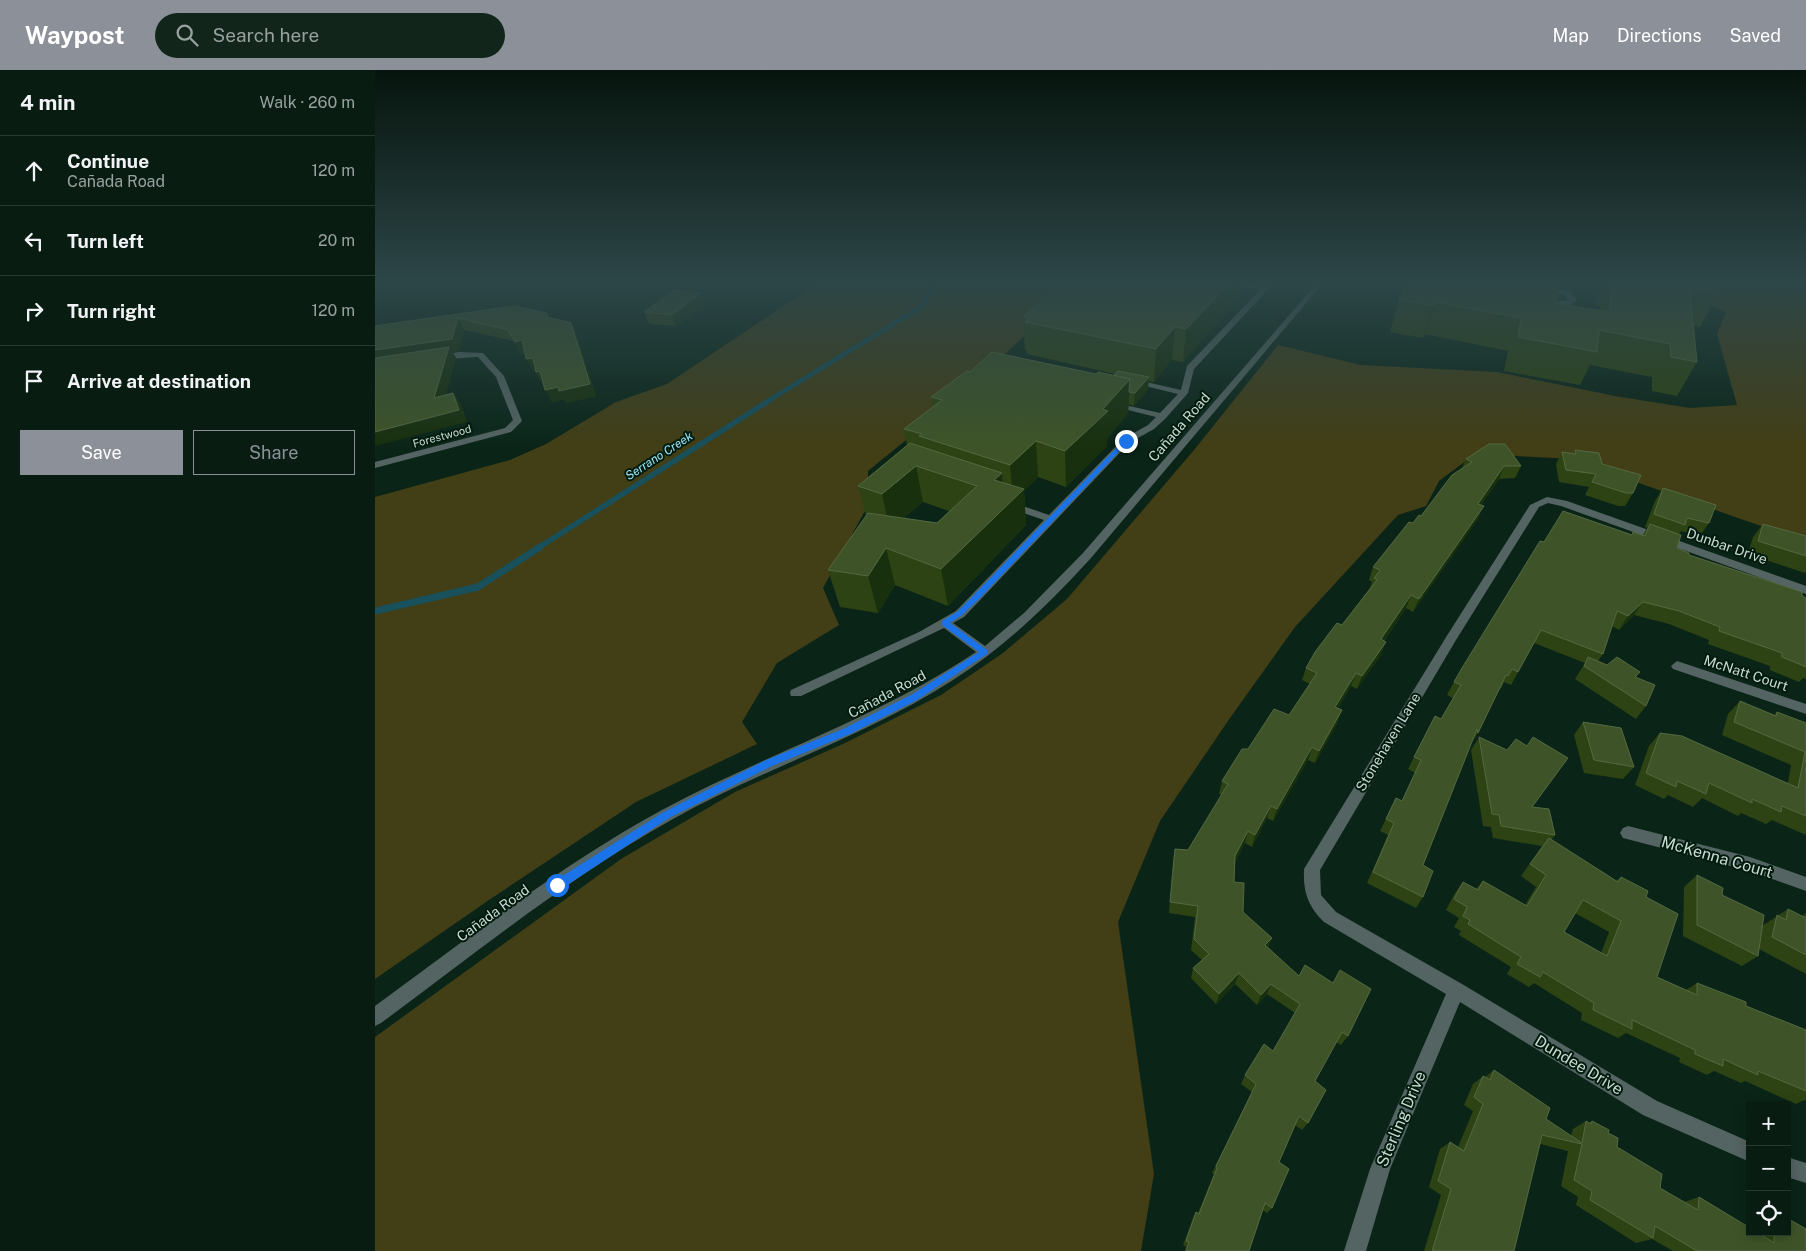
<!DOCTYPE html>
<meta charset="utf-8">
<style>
:root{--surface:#081c12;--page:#11251b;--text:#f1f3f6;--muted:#98a19f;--line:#293a32;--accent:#8c9099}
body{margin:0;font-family:"Public Sans",sans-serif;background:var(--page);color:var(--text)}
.controls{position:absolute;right:15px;bottom:15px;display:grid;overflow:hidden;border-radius:0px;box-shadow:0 2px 12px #0003}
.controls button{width:45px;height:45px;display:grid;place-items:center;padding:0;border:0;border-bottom:1px solid var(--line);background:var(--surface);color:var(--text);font:25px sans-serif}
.stop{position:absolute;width:15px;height:15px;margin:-11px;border:4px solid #1a73e8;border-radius:50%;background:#fff}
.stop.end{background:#1a73e8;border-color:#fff;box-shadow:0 1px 5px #0008}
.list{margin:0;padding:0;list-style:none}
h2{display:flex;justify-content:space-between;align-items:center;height:65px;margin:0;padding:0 20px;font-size:21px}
h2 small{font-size:16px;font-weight:400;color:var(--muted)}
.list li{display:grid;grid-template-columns:32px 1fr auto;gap:15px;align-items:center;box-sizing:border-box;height:70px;padding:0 20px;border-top:1px solid var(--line)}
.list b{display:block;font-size:19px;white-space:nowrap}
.list p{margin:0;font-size:16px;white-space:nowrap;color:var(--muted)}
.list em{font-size:16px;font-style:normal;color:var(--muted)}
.actions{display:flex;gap:10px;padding:15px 20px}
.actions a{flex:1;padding:11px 0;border:1px solid var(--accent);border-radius:0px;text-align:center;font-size:18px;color:var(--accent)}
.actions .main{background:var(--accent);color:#fff}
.icon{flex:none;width:28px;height:28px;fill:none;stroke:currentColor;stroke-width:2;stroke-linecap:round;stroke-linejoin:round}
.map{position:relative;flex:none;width:1431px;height:1181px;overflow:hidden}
header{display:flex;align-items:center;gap:30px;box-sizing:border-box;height:70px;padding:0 25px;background:var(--accent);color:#fff}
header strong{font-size:24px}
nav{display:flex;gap:28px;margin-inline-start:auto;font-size:18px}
.search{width:350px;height:45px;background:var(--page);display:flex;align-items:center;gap:12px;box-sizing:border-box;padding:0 18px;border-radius:28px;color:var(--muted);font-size:19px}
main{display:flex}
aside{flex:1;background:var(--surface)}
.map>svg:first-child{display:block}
.green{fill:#423e15}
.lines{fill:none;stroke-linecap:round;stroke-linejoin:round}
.stream-far2{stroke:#18505c;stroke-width:4.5}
.stream-far1{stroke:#18505c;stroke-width:5.5}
.stream{stroke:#18505c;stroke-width:7}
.minor{fill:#546462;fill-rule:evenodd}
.wall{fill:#2d4313;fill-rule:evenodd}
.shaded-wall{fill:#18300d}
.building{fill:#3e5428;stroke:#546942;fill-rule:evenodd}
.route{fill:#1a73e8}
.labels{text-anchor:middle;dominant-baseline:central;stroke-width:4;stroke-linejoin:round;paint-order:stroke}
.far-street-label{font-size:11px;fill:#cbdad1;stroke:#021b0f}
.far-water-label{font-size:12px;font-style:italic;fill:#9be6f8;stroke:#021b0f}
.street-label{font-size:14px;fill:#cbdad1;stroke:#021b0f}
.near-street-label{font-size:16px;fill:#cbdad1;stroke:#021b0f}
</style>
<header>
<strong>Waypost</strong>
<div class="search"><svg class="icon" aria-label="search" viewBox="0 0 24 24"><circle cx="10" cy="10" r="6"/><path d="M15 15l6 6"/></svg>Search here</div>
<nav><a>Map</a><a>Directions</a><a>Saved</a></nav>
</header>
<main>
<aside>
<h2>4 min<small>Walk · 260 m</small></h2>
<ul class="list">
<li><svg class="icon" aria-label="ahead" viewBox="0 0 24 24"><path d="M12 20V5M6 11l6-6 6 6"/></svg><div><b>Continue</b><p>Cañada Road</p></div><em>120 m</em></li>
<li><svg class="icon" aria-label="left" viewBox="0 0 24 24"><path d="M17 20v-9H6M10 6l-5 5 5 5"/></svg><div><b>Turn left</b></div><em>20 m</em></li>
<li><svg class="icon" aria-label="right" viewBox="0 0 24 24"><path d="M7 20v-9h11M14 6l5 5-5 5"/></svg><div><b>Turn right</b></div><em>120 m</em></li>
<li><svg class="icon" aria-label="arrive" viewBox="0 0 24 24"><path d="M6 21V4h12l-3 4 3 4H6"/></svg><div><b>Arrive at destination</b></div></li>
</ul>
<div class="actions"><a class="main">Save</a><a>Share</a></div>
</aside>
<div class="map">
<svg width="1431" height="1181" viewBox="0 0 1431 1181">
<rect width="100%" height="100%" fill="#0a2518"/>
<!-- green -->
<path class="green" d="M443 213H705L590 322 493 401V435L448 518 464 555 402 593 367 652 382 674 261 732 111 832 0 909V427L135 390 171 374 241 332 292 314Z
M1223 213H1431V472L1230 401 1200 389 1100 384 1064 411 1051 436 1023 445 920 557 855 648 785 751 743 852 779 1104 766 1181H0V967L246 789 360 722 468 674 566 625 628 583 692 529 819 380 903 275 986 295 1122 302 1240 326 1315 338 1362 335 1342 264 1351 242 1305 222Z"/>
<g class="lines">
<!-- stream-far2 -->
<path class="stream-far2" d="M393 331 546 237 560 213"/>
<!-- stream-far1 -->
<path class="stream-far1" d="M163 478 395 330"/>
<!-- stream -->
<path class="stream" d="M0 541 103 517 165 477"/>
<!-- minor -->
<path class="minor" d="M859 213 889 216 893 213H899L819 299 813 323 791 348 779 359 754 373 589 547 578 553 610 576 649 543 708 483 942 213H948L716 488C674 534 631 576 578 610 490 667 389 698 298 749 194 807 101 883 6 953L0 956V936C93 868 186 795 287 740 391 684 503 648 601 582L569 558 426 626H416L415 623 416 620 544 562 581 541 669 450 631 437V433H639L674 445 748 369 773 355 781 347 733 335 737 332 785 343 803 324 754 312 758 309 806 320 812 296 885 220 860 214Z
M1173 217 1194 221 1202 230C1189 241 1167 237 1155 225L1161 219ZM1173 221 1189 225 1194 230 1178 232 1163 225 1165 222Z
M84 282 108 283 129 306 147 351 136 362 0 398V392L130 358 138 350 121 307 103 287C93 287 64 291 58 287Z
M1172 427 1192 431 1431 516V524L1186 436 1173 433 1164 437 1081 570 945 800 946 825 961 842 1087 914 1282 1031 1375 1072V1092L1268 1045 1085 932 1015 1099 991 1181H969L995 1099 1071 924 949 852C933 836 928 822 929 799L1073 564 1155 435Z
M1302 591 1431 634V644L1298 599 1296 596Z
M1253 756 1375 787 1431 807V821L1375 801 1248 768 1245 763 1248 758Z
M1412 1087 1431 1093V1113L1412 1107Z"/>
</g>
<!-- wall -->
<path class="wall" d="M686 213H866V217L861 222 859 235 808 292 797 290 779 312 773 311V320L759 336 754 334 753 343 732 369V376L691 417 663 407 649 421 651 455 573 536 520 515 503 543 465 537 453 500 491 446 483 416 532 375 529 359 558 338 556 327 595 302 721 304 739 305 740 304 652 284V280H650L648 247ZM548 432 574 441 562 453 529 448Z
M1229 213H1314L1315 217 1317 213H1346L1343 225 1325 257 1318 256 1322 292 1302 326 1277 321V307L1215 295 1205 315 1129 301 1133 281 1050 264 1048 268 1015 262 1024 230 1180 233 1224 241 1225 236 1219 235Z
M330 234 301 256 274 254 269 242Z
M138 236 172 243 174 248 201 264 221 326 191 333 189 329 177 332 168 314H167L160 301H158L150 283 146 284 139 271 89 260 84 280 77 281 81 288 71 324 78 323 86 335 92 352 0 256Z
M1200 380 1227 394 1258 423 1250 436H1243L1210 425 1214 417 1184 412 1181 394 1187 382 1198 383Z
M1091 389 1146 396 1140 408 1124 409 1106 435 1103 449 1038 542 1031 538 1009 571 1006 585 982 619 976 616 963 638V652L940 693 933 690 898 751 892 748 877 777 870 773 860 792 859 812 868 842 897 868 893 877 973 966 966 975 961 972 940 1011 933 1053 927 1060 920 1055 904 1092 897 1138 892 1143 888 1140 874 1181H810L811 1177 808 1175 818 1148 821 1142 823 1143 839 1104 837 1103 877 1022 866 1014 870 1005 898 981 920 943 892 924 882 935 860 914 841 934 816 908 818 898 827 890 816 880 820 847 794 843 798 790 800 779 813 780 847 725 844 724 847 711 873 679 914 645 935 614 927 610 931 598 967 555 995 518 997 512 994 510 998 497 1038 453 1046 446 1087 398Z
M1288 418 1334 453 1325 466 1306 461 1304 464 1302 478 1314 485 1431 528V609L1428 608 1424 612 1395 600V596L1333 574 1334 570 1294 554 1259 545 1244 560 1237 556 1228 584 1223 591 1232 595 1265 602 1261 607 1271 636 1261 649 1200 609 1210 593 1159 573 1136 615 1129 612 1126 619 1125 618 1103 663 1095 675 1048 795V827L1041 838 992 813 1013 765 1005 761 1021 728 1027 731 1040 703 1033 699 1060 646 1066 649 1078 628 1072 625 1079 612 1169 472 1257 465H1268L1272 458 1270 457 1280 431Z
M1388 454 1431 466V502L1430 503 1373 484 1378 467Z
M1365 631 1399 645 1402 642 1431 653V765L1397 750 1391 754 1366 743 1363 746 1327 728 1318 737 1293 725 1289 729 1260 715 1274 676 1285 663 1413 713 1416 695 1347 665 1353 644Z
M1208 652 1259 697 1248 709 1209 703 1199 665Z
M1104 667 1157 737 1180 765 1176 770 1241 811 1246 807 1271 827 1282 907 1311 920 1322 913 1371 936 1431 960V1031L1429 1030 1421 1034 1370 1011 1366 1013 1339 1001 1332 1005 1304 992 1305 988 1251 963 1243 968 1206 950 1207 943 1159 913 1154 917 1132 904 1136 897 1084 865 1086 861 1079 857 1084 848 1071 840 1080 823 1088 812 1101 819 1108 811 1150 835 1161 817 1146 806 1167 776 1118 768 1116 757 1108 756 1096 680ZM1200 843 1234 862 1226 883 1189 862Z
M1322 805 1387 856 1413 839 1427 846 1431 843V904L1384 879 1383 886 1367 896 1308 866 1309 817Z
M1119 1000 1171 1049 1196 1066 1198 1059 1211 1051 1213 1053 1217 1051 1233 1063 1242 1077 1285 1118 1309 1132 1324 1127 1375 1162H1412L1431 1181H1298L1277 1169 1261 1173 1201 1135 1203 1127 1186 1116 1193 1081 1165 1074 1139 1181H1049L1066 1125 1054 1117 1065 1079 1075 1072 1083 1077 1098 1041 1089 1035 1098 1014 1108 1006 1110 1007Z"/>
<!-- shaded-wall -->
<path class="shaded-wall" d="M339 213H357L342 224 338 214Z
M855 213H866V217L861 222 859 235 808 292 811 259Z
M326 223 330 234 301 256 297 245Z
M1060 232 1050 264 1048 268 1058 236Z
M83 248 89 260 84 280 77 281 81 288 67 340 0 293V280Z
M196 253 201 264 221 326 191 333 189 329 177 332 170 320Z
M800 257 797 290 779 312 781 279Z
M147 270 154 282 146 284 140 272Z
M158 288 164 300 158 301 151 289Z
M164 301 170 313 167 314 161 302Z
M774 307 773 320 759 336 760 323Z
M755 309 753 343 732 369V376L691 417 690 381 728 339Z
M78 323 86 335 92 352 0 376V362Z
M661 371 663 407 649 421 651 455 573 536 566 499 619 410 627 403 630 437 638 429 635 395Z
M541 396 548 432 515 460 507 424Z
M1129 396 1124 409 1097 447 1103 434Z
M1109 436 1103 449 1038 542 1044 529Z
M511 478 520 515 503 543 493 506Z
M1036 525 1031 538 1001 582 1006 569Z
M1268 532 1259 545 1244 560 1253 546Z
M1011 572 1006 585 982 619 987 606Z
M981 603 976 616 956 649 960 637Z
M967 640 963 652 940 693 944 681Z
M937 677 933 690 898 751 902 739Z
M896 736 892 748 877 777 880 765Z
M873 761 870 773 857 797 860 786Z
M897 868 892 878 890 875Z
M864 903 860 914 841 934 844 924Z
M896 914 892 924 882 935 886 925Z"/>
<!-- building -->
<path class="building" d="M686 213H855L811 259 800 257 781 279 650 252 654 248 648 247Z
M1034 213H1169L1185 215 1180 233 1234 242 1238 213H1314L1322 292 1296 287 1295 274 1224 260 1222 282 1143 267 1146 248 1060 232 1058 236 1024 230Z
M1320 213H1346L1343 225 1318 220Z
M299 220 326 223 297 245 269 242Z
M138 236 172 243V247L196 253 215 314 184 321 183 317 170 320 166 305 164 301 161 302 158 288 151 289 147 270 140 272 133 260 83 248 77 269 0 280V256Z
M74 277 59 328 78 323 84 340 0 362V288Z
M617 282 721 304 723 302 755 309 728 339 733 341 690 381 661 371 635 395 544 366 547 364 529 359 567 330 556 327 592 301 595 302Z
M743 301 774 307 760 323 754 322 755 309 739 305Z
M535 373 627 403 619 410 649 419 566 499 511 478 493 506 453 500 493 443 562 453 602 416 541 396 507 424 483 416Z
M1114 374H1130L1146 396H1129L1103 434 1109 436 1044 529 1036 525 1006 569 1011 572 987 606 981 603 960 637 967 640 944 681 937 677 902 739 896 736 880 765 873 761 860 786 859 812 869 813 868 842 897 868 890 875 924 906 930 895 958 913 965 900 996 919 973 966 967 962 940 1011 951 1020 933 1053 924 1046 904 1092 914 1099 897 1138 890 1133 874 1181H811L814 1172 811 1171 821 1142 824 1144 842 1098 841 1096 881 1014 870 1005 889 974 898 981 925 934 896 914 886 925 864 903 844 924 818 898 834 884 819 869 823 836 795 832 800 779 813 780 853 714 847 711 867 679H873L899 639 914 645 942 603 931 598 940 582 962 553 967 555 1002 510 999 508 1005 500 998 497 1034 452 1038 453 1044 445 1046 446 1077 405 1097 392 1091 389Z
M1200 380 1224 383 1227 394 1266 405 1258 423H1251L1217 412 1221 404 1191 400 1187 382 1201 384Z
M1288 418 1341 435 1334 453 1312 448 1310 455 1279 444Z
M1188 441 1257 465 1258 462 1270 466 1275 454 1306 465 1302 478 1314 483V485L1418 519 1427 522V526L1431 528V597L1407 587V583L1344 561 1345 557 1304 541 1268 532 1253 546 1242 541 1228 584 1166 560 1143 602 1137 599 1133 606 1131 605 1103 663 1102 659 1048 795 1058 801 1048 827 998 802 1019 753 1011 749 1021 728 1027 731 1046 690 1039 687 1060 646 1066 649 1086 615 1079 612 1087 598 1165 471 1169 472Z
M1388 454 1431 466V486L1383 471Z
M1213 587 1232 595 1242 587 1265 602 1260 607 1280 615 1271 636 1209 596Z
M1365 631 1401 646 1402 642 1431 653V746L1407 736 1406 742 1377 729V733L1334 713 1331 724 1302 711 1301 717 1271 703 1285 663 1307 666 1423 718 1430 682 1359 652Z
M1208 652 1246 658 1259 697 1219 690Z
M1104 667 1132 680 1141 669 1152 676 1158 667 1193 688 1157 737 1174 739 1180 765 1126 756 1124 745 1117 744Z
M1174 768 1243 812 1246 807 1273 821 1271 827 1303 844 1282 907 1322 925V913L1371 932V936L1431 960V1021L1383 1001V1005L1348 989V996L1320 984V980L1257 950V959L1218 940 1219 933 1168 902 1165 907 1142 894 1146 887 1093 854 1095 850 1088 846 1092 837 1079 829 1088 812 1103 820 1108 811 1152 836 1171 805 1155 794ZM1208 830 1246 851 1232 886 1189 862Z
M1322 805 1348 818 1347 825 1389 845 1383 886 1322 855Z
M1413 839 1431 848V885L1397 867 1402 845 1411 850Z
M1119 1000 1175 1038 1171 1049 1207 1073 1211 1051 1216 1054 1217 1051 1234 1060 1233 1063 1243 1068 1242 1077 1287 1104 1285 1118 1323 1140 1324 1127 1375 1158V1162H1382L1399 1173V1162H1412V1148L1431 1159V1181H1322L1280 1156 1278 1168 1215 1130 1217 1121 1199 1110 1207 1074 1167 1065 1139 1181H1057L1076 1119 1063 1111 1075 1072 1089 1081 1108 1034 1099 1027 1108 1006 1115 1010Z"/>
<!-- sky -->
<linearGradient id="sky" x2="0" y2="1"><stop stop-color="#06140d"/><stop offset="0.56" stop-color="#2d4648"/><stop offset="1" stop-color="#2d4648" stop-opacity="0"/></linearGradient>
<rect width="1431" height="378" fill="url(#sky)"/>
<!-- route -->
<path class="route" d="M749 370 754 371 603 530 587 545 575 553 612 580V584L542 630 475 664 397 696 294 748 186 819H178V812L287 743 391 690 468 659 536 625 604 582 567 555V551L582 542 597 527Z"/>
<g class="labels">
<!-- far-street labels -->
<g class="far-street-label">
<text transform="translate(67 366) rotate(-15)">Forestwood</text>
</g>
<!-- far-water labels -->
<g class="far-water-label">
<text transform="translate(284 386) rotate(-33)">Serrano Creek</text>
</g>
<!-- street labels -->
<g class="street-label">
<text transform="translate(804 357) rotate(-49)">Cañada Road</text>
<text transform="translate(1352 476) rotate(19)">Dunbar Drive</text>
<text transform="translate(1371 603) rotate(18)">McNatt Court</text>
<text transform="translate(512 624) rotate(-28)">Cañada Road</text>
<text transform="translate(1013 672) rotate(-59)">Stonehaven Lane</text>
<text transform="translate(118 843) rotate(-36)">Cañada Road</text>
</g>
<!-- near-street labels -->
<g class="near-street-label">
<text transform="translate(1342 787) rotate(16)">McKenna Court</text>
<text transform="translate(1204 995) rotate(31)">Dundee Drive</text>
<text transform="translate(1026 1049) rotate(-67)">Sterling Drive</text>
</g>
</g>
</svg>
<div class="controls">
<button>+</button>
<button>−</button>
<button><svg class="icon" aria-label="locate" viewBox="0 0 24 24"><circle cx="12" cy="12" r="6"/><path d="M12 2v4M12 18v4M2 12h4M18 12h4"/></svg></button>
</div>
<div class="stop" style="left:182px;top:815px"></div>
<div class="stop end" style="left:751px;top:371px"></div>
</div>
</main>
